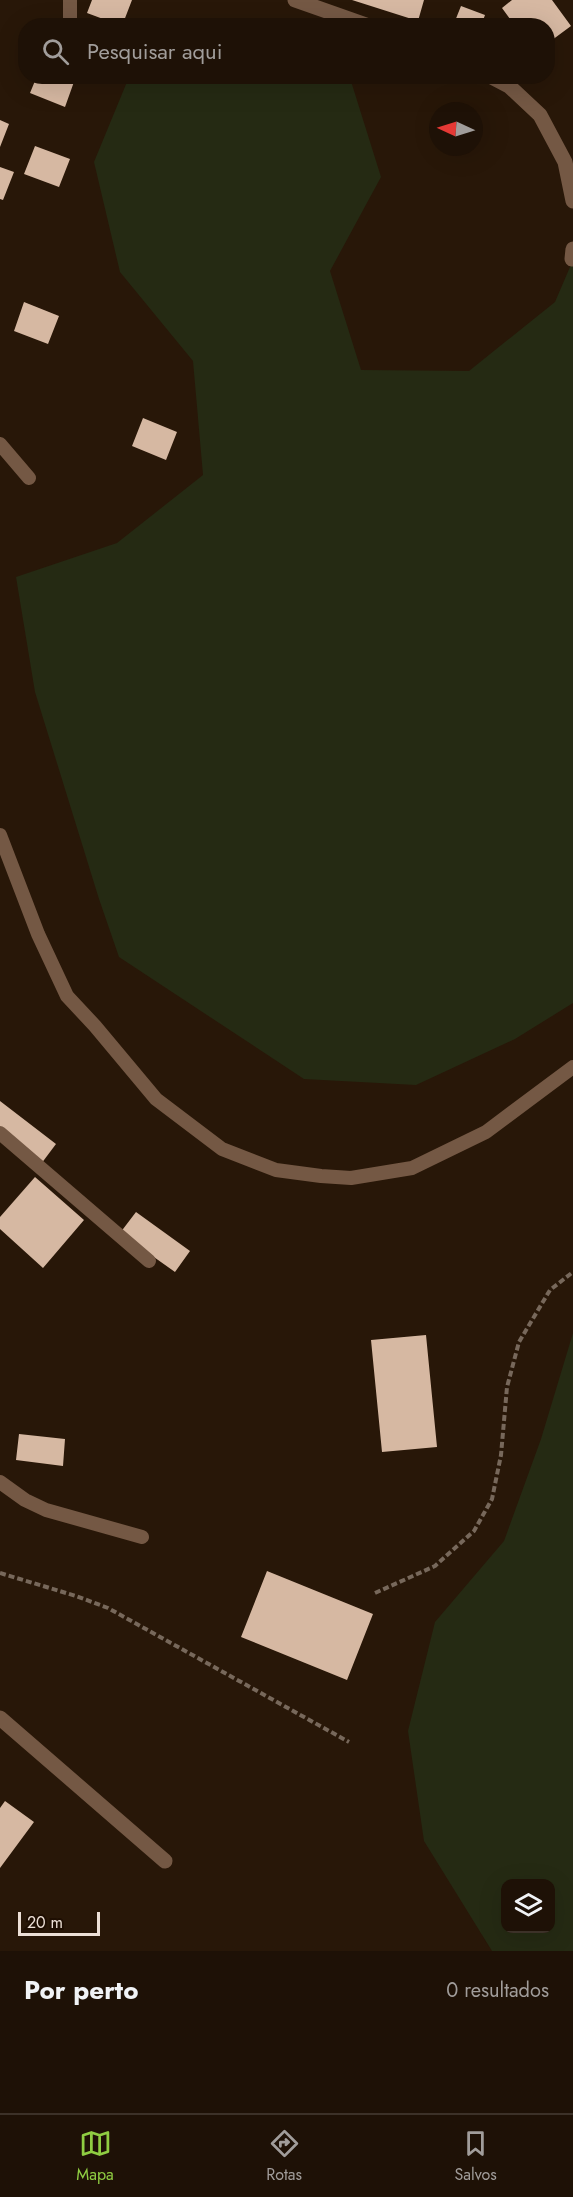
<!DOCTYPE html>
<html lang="pt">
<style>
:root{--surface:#1e1106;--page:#2b1f14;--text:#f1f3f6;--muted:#a19d9b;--line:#3c3128;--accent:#8fcd42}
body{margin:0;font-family:Jost,sans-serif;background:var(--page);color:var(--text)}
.controls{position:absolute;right:18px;bottom:18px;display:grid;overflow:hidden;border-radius:12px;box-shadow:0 6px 24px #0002}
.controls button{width:54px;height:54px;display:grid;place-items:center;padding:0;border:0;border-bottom:2px solid var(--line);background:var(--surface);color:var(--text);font:30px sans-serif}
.compass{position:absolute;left:429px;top:102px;width:54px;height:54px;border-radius:50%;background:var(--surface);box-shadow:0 6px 24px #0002;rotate:274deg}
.scale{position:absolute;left:18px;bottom:15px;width:82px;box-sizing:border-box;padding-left:6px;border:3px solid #ede0d7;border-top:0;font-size:16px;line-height:21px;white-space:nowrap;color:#ede0d7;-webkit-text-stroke:4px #1e0e02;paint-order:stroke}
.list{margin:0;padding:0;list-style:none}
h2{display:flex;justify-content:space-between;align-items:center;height:78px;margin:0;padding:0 24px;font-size:26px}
h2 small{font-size:20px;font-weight:400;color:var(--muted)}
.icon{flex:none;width:33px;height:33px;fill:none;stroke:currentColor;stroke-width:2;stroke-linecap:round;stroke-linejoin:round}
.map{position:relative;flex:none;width:573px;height:1951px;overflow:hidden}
.search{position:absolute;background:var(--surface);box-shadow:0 6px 24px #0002;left:18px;right:18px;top:18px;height:66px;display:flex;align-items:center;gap:15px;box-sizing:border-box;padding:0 21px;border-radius:24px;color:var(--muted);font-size:22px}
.sheet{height:162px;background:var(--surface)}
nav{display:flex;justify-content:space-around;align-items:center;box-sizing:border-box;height:84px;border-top:2px solid var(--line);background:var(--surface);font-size:16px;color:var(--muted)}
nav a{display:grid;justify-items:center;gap:3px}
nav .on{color:var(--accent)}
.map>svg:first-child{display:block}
.green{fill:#252a13;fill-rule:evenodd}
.building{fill:#d6b8a2}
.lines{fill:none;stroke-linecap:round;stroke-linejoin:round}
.path{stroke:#77685b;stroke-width:4;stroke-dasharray:6 3;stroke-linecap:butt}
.service{stroke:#745844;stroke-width:14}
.minor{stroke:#745844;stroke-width:15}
</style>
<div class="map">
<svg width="573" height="1951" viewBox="0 0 573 1951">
<rect width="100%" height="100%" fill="#281708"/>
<!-- green -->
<path class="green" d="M345 76 350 78 381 177 330 271 361 370 469 371 555 302 573 260V1003L515 1039 416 1085 304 1079 119 957 99 899 35 692 16 577 117 543 203 475 193 361 120 272 94 162 129 77Z
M573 1333V1951H492L424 1841 408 1731 435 1622 504 1541 541 1439ZM506 1884H550V1928H506Z"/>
<!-- building -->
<path class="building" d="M92 0H132L122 26 87 13Z
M352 0H424L418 21Z
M512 0H552L571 26 548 43V26H515L502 8Z
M461 6 485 15 481 26H453Z
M37 76H70L75 79 65 107 30 93Z
M0 120 9 124 0 147Z
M35 146 70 159 59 187 24 174Z
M0 167 14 172 3 200 0 199Z
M24 302 59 316 48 344 14 331Z
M143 418 177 432 166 460 132 446Z
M0 1101 56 1144 41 1164 0 1127Z
M35 1177 84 1220 43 1268 0 1229V1217Z
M136 1212 190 1251 175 1272 120 1233Z
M426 1335 437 1447 382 1452 371 1340Z
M19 1434 65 1439 63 1466 16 1460Z
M267 1571 373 1614 347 1680 241 1637Z
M5 1801 34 1822 0 1868V1808Z"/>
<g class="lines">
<!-- path -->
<path class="path" d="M0 1573 76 1596 108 1608 349 1742
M375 1593 435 1566 474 1531 492 1499 501 1455 507 1387 519 1342 550 1290 573 1272"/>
<!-- service -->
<path class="service" d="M70 0V26
M0 444 29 478
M0 835 38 934 67 996 95 1026 156 1099 222 1149 276 1170 321 1176 351 1178 412 1168 486 1132 573 1067
M0 1133 149 1261
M0 1482 25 1500 46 1510 142 1537"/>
<!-- minor -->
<path class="minor" d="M295 0 369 26
M490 76 509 86 540 115 565 162 573 201
M572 259 573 249
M0 1718 165 1861"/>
</g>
</svg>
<div class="controls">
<button><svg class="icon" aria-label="layers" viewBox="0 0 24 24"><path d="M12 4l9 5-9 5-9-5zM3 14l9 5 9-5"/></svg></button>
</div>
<svg class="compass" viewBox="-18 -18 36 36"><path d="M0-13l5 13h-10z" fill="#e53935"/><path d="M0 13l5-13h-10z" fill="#a19d9b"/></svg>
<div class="scale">20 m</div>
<div class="search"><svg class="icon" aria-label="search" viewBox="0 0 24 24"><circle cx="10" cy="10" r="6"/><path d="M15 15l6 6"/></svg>Pesquisar aqui</div>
</div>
<section class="sheet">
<h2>Por perto<small>0 resultados</small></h2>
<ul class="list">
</ul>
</section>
<nav>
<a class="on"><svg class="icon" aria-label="map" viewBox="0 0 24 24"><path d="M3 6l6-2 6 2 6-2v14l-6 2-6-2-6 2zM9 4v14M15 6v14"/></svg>Mapa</a>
<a><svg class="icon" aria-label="directions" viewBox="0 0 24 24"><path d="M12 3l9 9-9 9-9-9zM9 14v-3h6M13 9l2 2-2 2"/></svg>Rotas</a>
<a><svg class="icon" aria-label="saved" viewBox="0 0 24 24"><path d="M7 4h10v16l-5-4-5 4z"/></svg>Salvos</a>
</nav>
